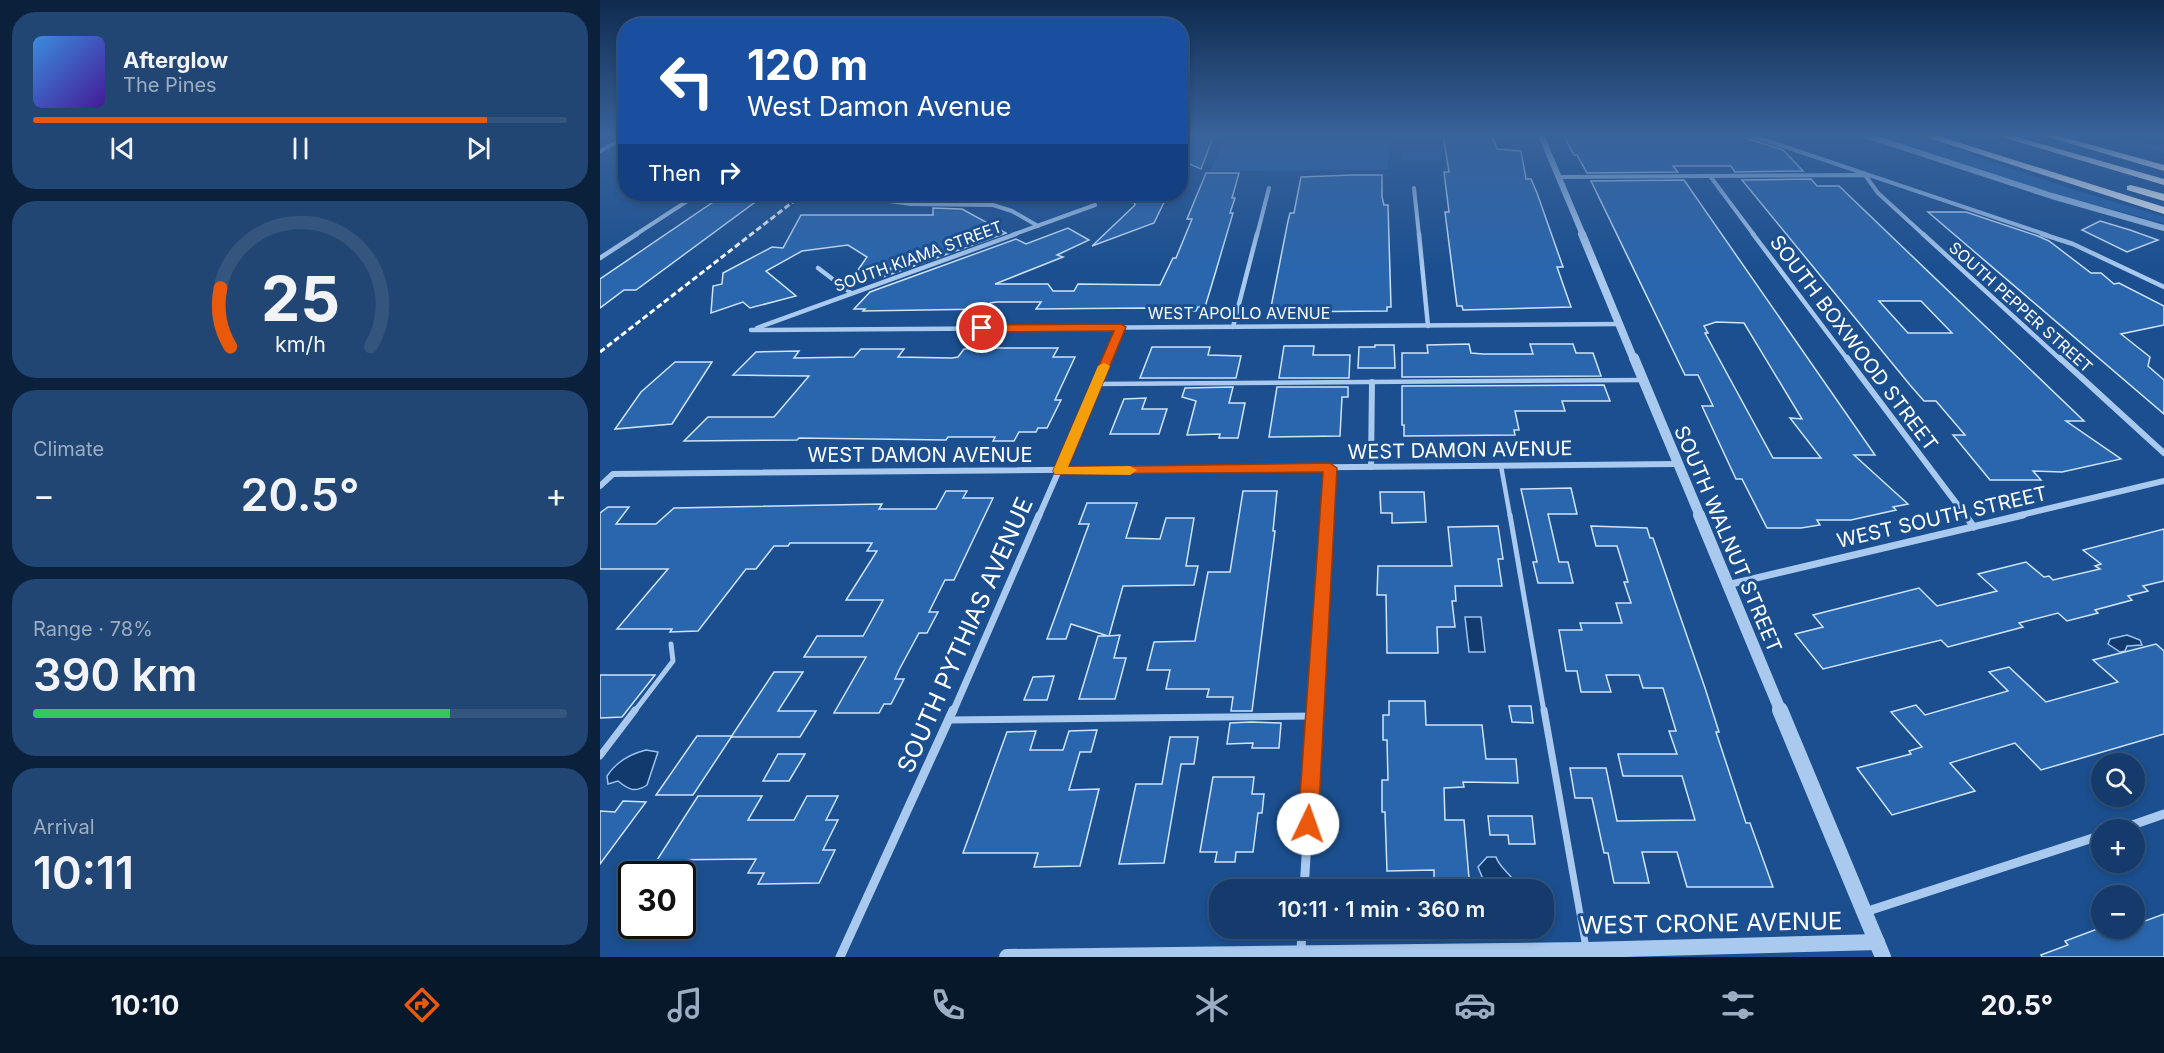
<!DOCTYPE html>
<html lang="en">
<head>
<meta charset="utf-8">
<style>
	:root { --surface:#143b6b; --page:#214673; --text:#f1f3f6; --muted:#9dadc1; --line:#33557e; --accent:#ea580c }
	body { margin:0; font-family:Inter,sans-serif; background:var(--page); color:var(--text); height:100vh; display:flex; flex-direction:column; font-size:22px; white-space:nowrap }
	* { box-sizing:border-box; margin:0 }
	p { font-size:20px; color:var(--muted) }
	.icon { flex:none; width:33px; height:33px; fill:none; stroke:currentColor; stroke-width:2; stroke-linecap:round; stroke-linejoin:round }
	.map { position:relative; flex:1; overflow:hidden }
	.details { display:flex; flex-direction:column; gap:12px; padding:12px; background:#0b203b; width:600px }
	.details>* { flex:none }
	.top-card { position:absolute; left:18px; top:18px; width:570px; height:183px; border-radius:24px; box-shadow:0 3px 9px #0003,0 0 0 2px var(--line); background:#1a4fa0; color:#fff; overflow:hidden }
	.fabs { position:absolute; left:1491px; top:753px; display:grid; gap:12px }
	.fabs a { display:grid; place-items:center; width:54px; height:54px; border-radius:50%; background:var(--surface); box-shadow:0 3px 9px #0003,0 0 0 2px var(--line); font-size:30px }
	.speed { position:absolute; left:18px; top:861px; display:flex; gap:12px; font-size:30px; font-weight:700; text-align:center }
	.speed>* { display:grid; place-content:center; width:78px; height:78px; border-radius:50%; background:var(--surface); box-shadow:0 3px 9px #0003,0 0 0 2px var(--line); line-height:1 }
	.speed .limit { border:3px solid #111; border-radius:9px; background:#fff; color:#111 }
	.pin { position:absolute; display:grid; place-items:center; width:51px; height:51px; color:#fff; margin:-26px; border:3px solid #fff; border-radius:50%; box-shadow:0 2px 6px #0007 }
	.me { position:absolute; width:66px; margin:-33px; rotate:3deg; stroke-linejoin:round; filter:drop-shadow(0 0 4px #0008) }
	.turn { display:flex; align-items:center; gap:21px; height:126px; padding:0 30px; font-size:27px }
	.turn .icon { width:78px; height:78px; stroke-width:2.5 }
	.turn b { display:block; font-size:42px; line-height:51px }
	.then { display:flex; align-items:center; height:57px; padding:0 30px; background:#0003; gap:12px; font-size:22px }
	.big { font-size:45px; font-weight:600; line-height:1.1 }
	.details .card { flex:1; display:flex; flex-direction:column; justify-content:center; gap:9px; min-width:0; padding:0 21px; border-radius:24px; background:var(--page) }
	.details .dial { align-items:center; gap:0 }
	.dial svg { height:156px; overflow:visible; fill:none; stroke:var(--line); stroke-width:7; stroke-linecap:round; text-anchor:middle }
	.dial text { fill:var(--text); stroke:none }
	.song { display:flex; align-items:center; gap:18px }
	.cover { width:72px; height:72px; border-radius:9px; background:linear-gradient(135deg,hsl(210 70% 55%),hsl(260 70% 35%)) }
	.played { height:6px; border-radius:3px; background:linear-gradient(90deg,var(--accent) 85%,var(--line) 85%) }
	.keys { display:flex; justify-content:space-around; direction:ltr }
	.heat { display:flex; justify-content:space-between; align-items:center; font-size:33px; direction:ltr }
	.charge { height:9px; border-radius:4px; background:linear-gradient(90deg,#34c759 78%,var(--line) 0) }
	.trip { position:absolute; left:609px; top:879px; width:345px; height:60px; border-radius:24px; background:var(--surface); box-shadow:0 3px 9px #0003,0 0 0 2px var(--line); font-weight:600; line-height:60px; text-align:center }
	.dock { display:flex; height:96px; justify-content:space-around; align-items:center; background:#08182b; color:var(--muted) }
	.dock .icon { width:42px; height:42px }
	.dock .on { color:var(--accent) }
	.dock b { font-size:27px; color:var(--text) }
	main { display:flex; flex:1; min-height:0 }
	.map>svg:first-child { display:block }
	.green { fill:#2461a8 }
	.water { fill:#123a6d; stroke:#9cc4f0; stroke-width:1.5 }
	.building { fill:#2a66ad; stroke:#cfe3fa; stroke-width:1.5; fill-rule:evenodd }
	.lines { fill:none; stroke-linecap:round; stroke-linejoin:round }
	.service-far2 { stroke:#a9c9ee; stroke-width:4.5 }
	.service-far1 { stroke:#a9c9ee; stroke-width:5 }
	.service { stroke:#a9c9ee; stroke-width:7 }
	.minor-far4 { stroke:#a9c9ee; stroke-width:4 }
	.minor-far3 { stroke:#a9c9ee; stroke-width:4.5 }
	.minor-far2 { stroke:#a9c9ee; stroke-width:6 }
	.minor-far1 { stroke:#a9c9ee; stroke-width:7 }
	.minor { stroke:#a9c9ee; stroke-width:9 }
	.tertiary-far4 { stroke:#a9c9ee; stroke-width:6 }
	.tertiary-far3 { stroke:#a9c9ee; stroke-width:8 }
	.tertiary-far2 { stroke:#a9c9ee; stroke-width:10 }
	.tertiary-far1 { stroke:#a9c9ee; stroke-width:12 }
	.tertiary { stroke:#a9c9ee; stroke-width:16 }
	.motorway { fill:#fff; fill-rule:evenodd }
	.rail { stroke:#fff; stroke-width:3; stroke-dasharray:6 3; stroke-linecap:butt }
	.route { fill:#ea580c; stroke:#983908; stroke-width:1.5 }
	.slow { fill:#f59e0b }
	.labels { text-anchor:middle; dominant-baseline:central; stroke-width:6; stroke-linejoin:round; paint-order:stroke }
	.far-street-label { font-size:16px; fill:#fff; stroke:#1b4f8f }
	.street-label { font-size:20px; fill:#fff; stroke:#1b4f8f }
	.near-street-label { font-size:24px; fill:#fff; stroke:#1b4f8f }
</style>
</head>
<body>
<main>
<section class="details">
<div class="card">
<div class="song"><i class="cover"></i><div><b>Afterglow</b><p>The Pines</p></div></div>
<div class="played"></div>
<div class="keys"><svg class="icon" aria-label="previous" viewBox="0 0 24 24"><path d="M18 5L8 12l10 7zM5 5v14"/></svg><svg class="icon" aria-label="pause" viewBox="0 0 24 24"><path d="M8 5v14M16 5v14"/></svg><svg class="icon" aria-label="next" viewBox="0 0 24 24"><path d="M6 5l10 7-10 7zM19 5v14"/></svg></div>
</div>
<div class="card dial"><svg viewBox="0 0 100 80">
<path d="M14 69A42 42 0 1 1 86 69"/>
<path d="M14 69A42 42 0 0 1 9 39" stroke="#ea580c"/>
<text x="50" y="56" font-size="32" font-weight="700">25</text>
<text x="50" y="72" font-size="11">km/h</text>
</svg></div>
<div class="card"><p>Climate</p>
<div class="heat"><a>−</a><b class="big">20.5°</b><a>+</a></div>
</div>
<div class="card"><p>Range · 78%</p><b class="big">390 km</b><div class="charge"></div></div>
<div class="card"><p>Arrival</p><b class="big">10:11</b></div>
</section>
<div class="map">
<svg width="1564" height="957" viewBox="0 0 1564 957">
	<rect width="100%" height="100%" fill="#1b4f8f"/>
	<g class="green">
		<polygon points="1279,135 1315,135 1465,187 1564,217 1564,223 1456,194"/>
		<polygon points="1488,135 1509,135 1564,148 1564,153"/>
		<polygon points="623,142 788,142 789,170 610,171"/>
		<polygon points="803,152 841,152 842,160 803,160"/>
	</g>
	<g class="water">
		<polygon points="865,617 881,617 885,652 869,652"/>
		<polygon points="1527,635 1540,640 1542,645 1527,646 1525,651 1520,652 1508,644 1510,639"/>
		<path d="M46 750 58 752 47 785C35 793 29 790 18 781L8 784 7 776C16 762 30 754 46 750Z"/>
		<path d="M887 857H896C900 869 912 874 917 886L915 889H905L883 879 878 867Z"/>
	</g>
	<g class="building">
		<polygon points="580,135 614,135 601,169 580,160"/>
		<polygon points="843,135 892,135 897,149 921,151 926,179 931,179 937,193 963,267 957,267 971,307 863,310 862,306 857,306 845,212 849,212 844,172 849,172"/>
		<polygon points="1118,135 1146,135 1149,139 1183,150 1203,171 1135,172 1131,166 1073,166 1078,172 987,173 977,155 974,155 964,136"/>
		<polygon points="606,173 639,173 632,198 635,198 630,213 633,213 612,284 605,307 598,307 596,311 545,308 436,309 441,302 397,302 390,303 386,309 263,311 265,309 254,309 270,292 416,239 426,244 468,228 489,240 457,255 463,257 395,284 448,284 453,291 474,291 478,284 560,285 573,258 576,258 592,219 587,219"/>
		<polygon points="753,175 782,175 782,197 784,205 788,205 791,307 787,307 787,311 674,312 675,307 671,307 688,221 690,213 694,213 701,177"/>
		<path d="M1211 179 1217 186H1239L1484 421H1466L1521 459 1462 472 1433 471 1441 480H1390L1353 435H1365L1336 401H1324L1310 385 1142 180ZM1279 301H1321L1352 333H1308Z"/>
		<path d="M1084 180 1275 455H1254L1308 504 1293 507 1296 510 1251 520H1217L1220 525 1201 528H1167L1142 479H1136L1102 406H1113L1098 375H1085L991 181ZM1116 322 1144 323 1202 419 1190 418 1221 458H1173L1105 333H1108L1104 326Z"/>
		<polygon points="544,194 568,194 554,223 492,246 535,205 533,197 545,195"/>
		<polygon points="122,196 162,197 36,290 24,290 0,308 0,279"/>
		<polygon points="333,208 362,209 406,233 283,277 292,268 258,270 267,257 248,245 202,251 166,271 196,296 150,308 143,302 111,313 113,286 122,284 123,273 172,247 183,248 201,215 333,215"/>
		<polygon points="1328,212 1366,212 1438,236 1449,241 1491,273 1501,273 1514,284 1519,283 1564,306 1564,325 1521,334 1550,357 1548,366 1564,380 1564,414"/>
		<polygon points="1500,221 1530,230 1558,240 1527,252 1482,230"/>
		<polygon points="869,344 871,353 883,354 933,354 930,344 973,344 976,353 993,353 1001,376 802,377 802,353 828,353 827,345"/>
		<polygon points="775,345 794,345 795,368 758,368 759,347 775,347"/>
		<polygon points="684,346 714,346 713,355 750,355 749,378 679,378"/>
		<polygon points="552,347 610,347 608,355 641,356 636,378 540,378"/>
		<polygon points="388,348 458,348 453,357 475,357 455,400 461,400 447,428 438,428 436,432 419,432 414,441 393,441 395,437 348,437 346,440 199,438 197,440 84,441 108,417 174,417 209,376 133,375 156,352 199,351 194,358 254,357 261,349 304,349 298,357 352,358 358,357 364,349"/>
		<polygon points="75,362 112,362 72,424 15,429 41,392"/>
		<polygon points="1004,385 1010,401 962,401 965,411 915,411 919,430 914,430 915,435 804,436 804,425 802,425 802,386"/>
		<polygon points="633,387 629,403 645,403 638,438 619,438 620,434 587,435 596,401 582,397 585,388"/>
		<polygon points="677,387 748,387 748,397 742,397 740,436 669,437"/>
		<polygon points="546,398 542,409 567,409 559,434 510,434 524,399"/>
		<polygon points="971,488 977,514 948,514 959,562 968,562 973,583 938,583 933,562 937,562 921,489"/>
		<polygon points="346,491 367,491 363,498 393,498 354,580 345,580 329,612 338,612 327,633 319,633 299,670 295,679 304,679 291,704 284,704 279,713 234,713 266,657 204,657 217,636 263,636 283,600 246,600 277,551 267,551 272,543 190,543 188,546 174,546 156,569 146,569 98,631 70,632 72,629 17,629 68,569 0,569 0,513 8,507 29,507 16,524 56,524 74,508 282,504 279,509 336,509"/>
		<polygon points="643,491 677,491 673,531 675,531 652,711 631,711 633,697 607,697 609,689 566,689 570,670 547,670 554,642 595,641 608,572 630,572"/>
		<polygon points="780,492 824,492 826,522 792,523 792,513 781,513"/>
		<polygon points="487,503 537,503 526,538 560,539 566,518 594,518 586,566 598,566 594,585 523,586 509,636 520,635 514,658 526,658 515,699 479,699 498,636 508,636 471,624 466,639 447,639 489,524 479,524"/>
		<polygon points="898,526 903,559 898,559 902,586 855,586 856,601 852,601 855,627 837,627 838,653 787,653 786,595 777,595 778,566 852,566 848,527"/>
		<polygon points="991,526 1047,528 1050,538 1053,538 1105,688 1119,732 1116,732 1146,823 1150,823 1173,887 1087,887 1077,852 1042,852 1049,883 1014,883 1008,853 1004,853 992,798 975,798 970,768 1006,768 1017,821 1095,820 1082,776 1023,776 1018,754 1077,754 1069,731 1076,731 1063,688 1043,688 1039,675 1006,675 1011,692 981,692 977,671 966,671 959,630 982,630 980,623 1022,623 1016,603 1031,603 1024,582 1028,582 1017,546 996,546"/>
		<polygon points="1564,529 1564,581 1543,586 1548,591 1528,596 1532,600 1495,610 1498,613 1467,621 1458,613 1419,623 1423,627 1348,647 1341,640 1223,669 1195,634 1223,627 1213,615 1319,588 1337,606 1397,591 1378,574 1426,562 1444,577 1449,576 1453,580 1500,569 1495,566 1501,564 1483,550"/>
		<polygon points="1556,644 1564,651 1564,734 1441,770 1415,743 1350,763 1375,791 1292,815 1257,768 1311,754 1309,751 1322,747 1291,712 1316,705 1325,715 1408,691 1389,672 1409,667 1446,702 1518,682 1493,660"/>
		<polygon points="174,672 203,672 178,711 216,711 200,737 131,737"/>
		<polygon points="0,675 55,675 22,717 0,718"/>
		<polygon points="454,676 447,700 424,700 433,677"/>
		<polygon points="789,701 825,701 826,725 882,725 886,759 916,759 918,783 863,782 864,787 844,788 845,820 864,820 869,878 834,878 834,870 787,871 785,812 782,812 782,780 788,780 787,740 783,740 783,715 789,715"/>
		<polygon points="909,706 931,706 933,723 912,722"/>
		<polygon points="651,722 681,723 679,748 652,748 653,743 627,744 630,723"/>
		<polygon points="497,730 491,752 480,752 469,790 499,789 480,866 434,867 438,853 363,853 407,732 436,731 430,750 463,750 469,731"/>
		<polygon points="97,736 132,736 93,795 56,795"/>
		<polygon points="570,737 598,737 594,764 581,764 564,863 519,864 536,784 562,784"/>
		<polygon points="178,754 205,754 189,781 163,781"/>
		<polygon points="613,777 654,777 652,794 664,794 662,813 658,813 653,852 636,852 635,862 615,862 617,852 600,852"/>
		<polygon points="98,796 162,796 148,820 194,820 207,796 238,796 226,820 238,820 223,850 235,850 219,883 158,884 164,873 148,873 156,859 57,860"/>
		<polygon points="23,801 46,802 0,864 0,811 15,812"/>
		<polygon points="888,816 932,816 935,844 909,844 908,835 890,835"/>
		<polygon points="1564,914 1564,957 1442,957 1441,955 1468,945 1465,941 1500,928 1534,928 1534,925"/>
	</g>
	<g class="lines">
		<g class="service-far2">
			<polyline points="496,384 1042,380"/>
			<polyline points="901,466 910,516"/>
		</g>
		<g class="service-far1">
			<polyline points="910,515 944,712"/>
			<polyline points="34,712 73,661 71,644"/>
		</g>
		<g class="service">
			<polyline points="944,710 986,948"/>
			<polyline points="349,720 714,716"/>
			<polyline points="0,756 35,710"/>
		</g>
		<g class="minor-far4">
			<polyline points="1150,135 1447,235"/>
			<polyline points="0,151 26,137"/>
			<polyline points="1110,176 1154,235"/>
			<polyline points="958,177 1265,175 1278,193 1324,235"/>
			<polyline points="814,188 819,235"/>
			<polyline points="282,200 311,204 393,205 412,211 438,226"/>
			<polyline points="35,235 98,194"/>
			<polyline points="412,235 495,205"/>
			<polyline points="657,235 669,188"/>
		</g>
		<g class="minor-far3">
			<polyline points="819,234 828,326"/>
			<polyline points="1153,234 1248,360"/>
			<polyline points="1323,234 1461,360"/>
			<polyline points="1442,234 1473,244 1564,287"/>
			<polyline points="0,258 37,234"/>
			<polyline points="218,268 251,293"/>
			<polyline points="633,327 657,234"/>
			<polyline points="157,328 416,234"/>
			<polyline points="151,330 1020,324"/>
			<polyline points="507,360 521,328"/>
		</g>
		<g class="minor-far2">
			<polyline points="1247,358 1366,516"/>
			<polyline points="1460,358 1564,453"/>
			<polyline points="771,467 772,382"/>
			<polyline points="0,486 13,474 1077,464"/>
			<polyline points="439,516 508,358"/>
			<polyline points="727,516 730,468"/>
			<polyline points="1417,516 1564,481"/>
		</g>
		<g class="minor-far1">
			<polyline points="1365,515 1374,527"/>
			<polyline points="1127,585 1423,515"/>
			<polyline points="353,712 439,515"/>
			<polyline points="715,712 727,515"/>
		</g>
		<g class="minor">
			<polyline points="1518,830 1564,814"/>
			<polyline points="704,890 715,710"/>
			<polyline points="1265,912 1502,835"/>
			<polyline points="701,952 702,928"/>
			<polyline points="240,957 353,710"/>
		</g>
		<g class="tertiary-far4">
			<polyline points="941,135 983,235"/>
			<polyline points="1265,135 1452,196 1564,228"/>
		</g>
		<polyline class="tertiary-far3" points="982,234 1034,360"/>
		<polyline class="tertiary-far2" points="1034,358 1100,516"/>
		<polyline class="tertiary-far1" points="1099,515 1181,712"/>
		<g class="tertiary">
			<polyline points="1180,710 1283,957"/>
			<polyline points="407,957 987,950 1277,942"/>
		</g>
		<g class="motorway">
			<polygon points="1320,135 1335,135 1564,207 1564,214"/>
			<polygon points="1395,135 1410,135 1564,179 1564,185"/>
			<polygon points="1441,135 1456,135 1564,165 1564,171"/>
			<polygon points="1531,185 1564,194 1564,201 1527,190 1527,186"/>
		</g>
		<polyline class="rail" points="0,352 203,194"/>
	</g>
	<linearGradient id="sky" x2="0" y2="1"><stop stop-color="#0f2b4f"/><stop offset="0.5" stop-color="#39639b"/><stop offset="1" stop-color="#39639b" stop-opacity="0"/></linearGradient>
	<rect width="1564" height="269" fill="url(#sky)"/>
	<polygon class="route" points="521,324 526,327 468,467 730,463 737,468 718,824 715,831 708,834 701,831 698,824 723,472 455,474 453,471 514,331 382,332 377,328 382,325"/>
	<polygon class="slow" points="504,363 510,366 468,467 530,466 537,470 530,475 455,474 453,471 498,366"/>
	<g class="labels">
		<g class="far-street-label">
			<text transform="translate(318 256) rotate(-20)">SOUTH KIAMA STREET</text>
			<text transform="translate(1421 307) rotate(42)">SOUTH PEPPER STREET</text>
			<text x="639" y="313">WEST APOLLO AVENUE</text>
		</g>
		<g class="street-label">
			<text transform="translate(1254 343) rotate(53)">SOUTH BOXWOOD STREET</text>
			<text transform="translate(860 450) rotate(-1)">WEST DAMON AVENUE</text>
			<text x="320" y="455">WEST DAMON AVENUE</text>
			<text transform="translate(1342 517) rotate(-13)">WEST SOUTH STREET</text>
			<text transform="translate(1128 539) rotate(67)">SOUTH WALNUT STREET</text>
		</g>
		<g class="near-street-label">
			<text transform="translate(365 635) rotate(-66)">SOUTH PYTHIAS AVENUE</text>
			<text transform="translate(1111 923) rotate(-1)">WEST CRONE AVENUE</text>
		</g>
	</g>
</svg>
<div class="fabs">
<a><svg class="icon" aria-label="search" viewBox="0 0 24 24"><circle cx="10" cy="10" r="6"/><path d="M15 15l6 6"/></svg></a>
<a>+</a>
<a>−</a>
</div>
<div class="speed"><div class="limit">30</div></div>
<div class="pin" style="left:382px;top:328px;background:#d93025"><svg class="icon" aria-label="arrive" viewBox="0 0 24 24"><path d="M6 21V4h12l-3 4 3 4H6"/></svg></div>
<svg class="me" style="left:708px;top:824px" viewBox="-20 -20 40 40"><circle r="19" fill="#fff"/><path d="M0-13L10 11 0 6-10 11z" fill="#ea580c"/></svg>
<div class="trip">10:11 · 1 min · 360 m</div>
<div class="top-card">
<div class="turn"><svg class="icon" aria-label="left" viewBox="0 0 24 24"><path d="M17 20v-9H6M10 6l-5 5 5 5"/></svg><div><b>120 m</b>West Damon Avenue</div></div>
<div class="then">Then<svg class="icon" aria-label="right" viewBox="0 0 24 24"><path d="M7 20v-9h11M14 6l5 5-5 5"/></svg></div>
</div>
</div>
</main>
<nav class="dock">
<b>10:10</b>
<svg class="icon on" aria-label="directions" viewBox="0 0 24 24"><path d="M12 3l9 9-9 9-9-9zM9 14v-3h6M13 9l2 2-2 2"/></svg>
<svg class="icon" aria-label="music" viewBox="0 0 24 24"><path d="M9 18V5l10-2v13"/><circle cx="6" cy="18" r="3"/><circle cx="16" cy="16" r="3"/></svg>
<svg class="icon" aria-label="phone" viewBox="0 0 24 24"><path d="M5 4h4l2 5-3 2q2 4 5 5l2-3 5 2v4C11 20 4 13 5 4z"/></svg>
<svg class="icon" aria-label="climate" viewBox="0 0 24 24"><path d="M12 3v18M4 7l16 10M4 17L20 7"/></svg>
<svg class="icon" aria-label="car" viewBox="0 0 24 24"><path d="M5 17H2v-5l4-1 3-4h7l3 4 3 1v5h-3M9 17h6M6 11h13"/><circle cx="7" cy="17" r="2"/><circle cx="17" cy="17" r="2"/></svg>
<svg class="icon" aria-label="filters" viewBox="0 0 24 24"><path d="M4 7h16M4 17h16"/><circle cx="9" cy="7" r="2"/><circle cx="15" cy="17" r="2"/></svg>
<b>20.5°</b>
</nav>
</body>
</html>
